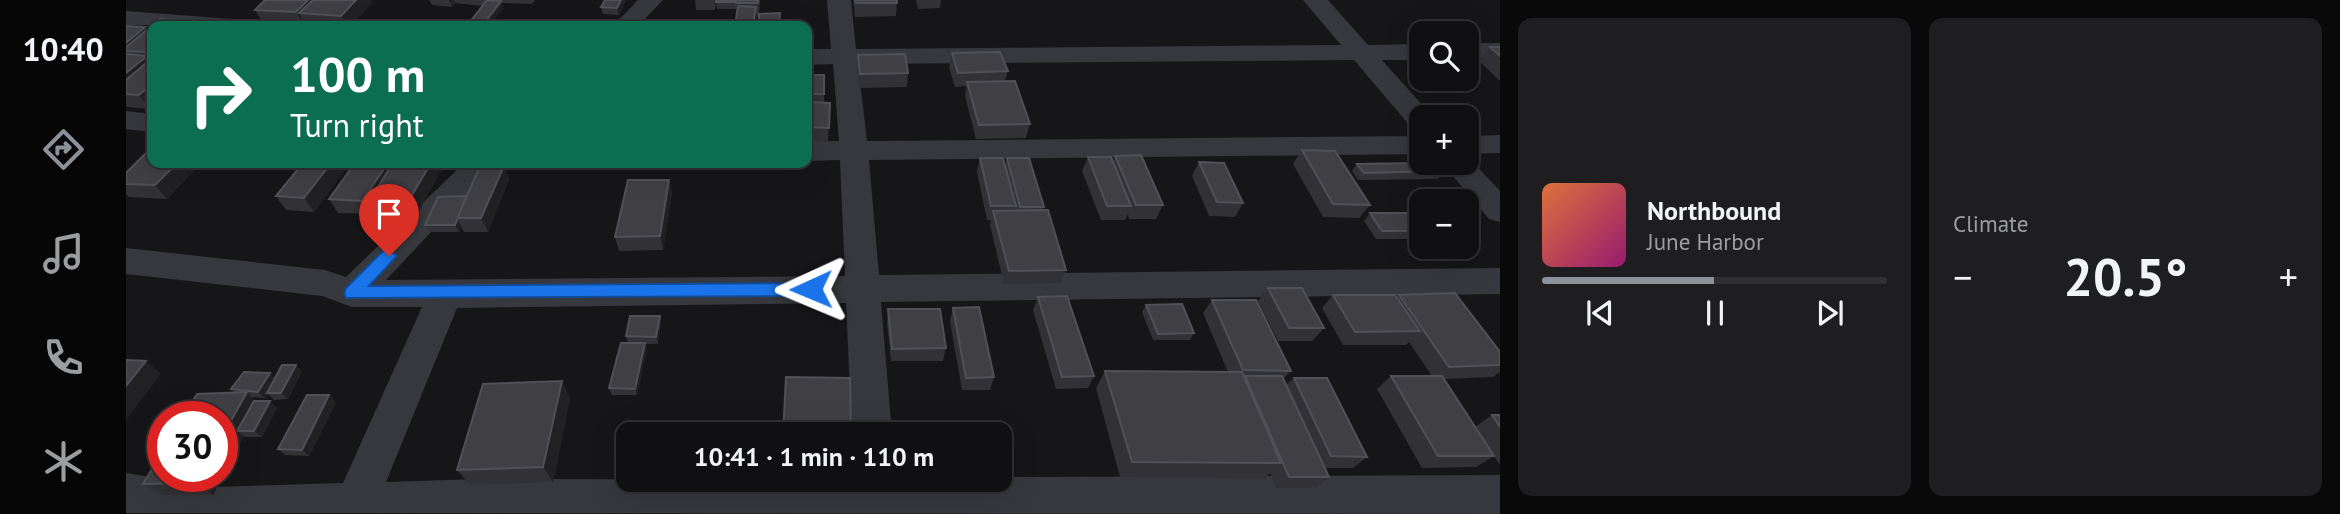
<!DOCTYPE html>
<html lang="en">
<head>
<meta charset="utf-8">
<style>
	:root { --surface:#101012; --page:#1e1e20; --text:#f1f3f6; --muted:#9c9d9f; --line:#303032; --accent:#8c9099 }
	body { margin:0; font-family:"PT Sans",sans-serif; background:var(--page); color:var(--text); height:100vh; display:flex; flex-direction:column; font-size:26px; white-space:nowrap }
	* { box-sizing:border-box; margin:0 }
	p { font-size:23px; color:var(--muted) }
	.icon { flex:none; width:38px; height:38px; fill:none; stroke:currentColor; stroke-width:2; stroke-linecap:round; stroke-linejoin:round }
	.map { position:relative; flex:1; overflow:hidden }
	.sheet { display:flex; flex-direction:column; gap:18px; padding:18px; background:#09090a; width:840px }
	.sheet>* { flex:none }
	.banner { position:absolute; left:21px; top:21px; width:665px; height:147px; border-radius:14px; box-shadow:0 7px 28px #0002,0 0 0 2px var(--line); background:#0b6e4f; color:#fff; overflow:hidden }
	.buttons { position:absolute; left:1283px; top:21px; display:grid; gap:14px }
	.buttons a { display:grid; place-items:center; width:70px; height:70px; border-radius:14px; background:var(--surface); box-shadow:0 7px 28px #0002,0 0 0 2px var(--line); font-size:35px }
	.speed { position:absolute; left:21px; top:401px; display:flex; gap:14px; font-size:35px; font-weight:700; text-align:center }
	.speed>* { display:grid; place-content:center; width:91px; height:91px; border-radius:50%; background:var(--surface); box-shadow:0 7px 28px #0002,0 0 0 2px var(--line); line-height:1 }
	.speed .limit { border:10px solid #d22; background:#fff; color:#111 }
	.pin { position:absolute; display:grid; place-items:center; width:60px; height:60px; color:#fff; margin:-72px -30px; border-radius:50% 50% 50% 0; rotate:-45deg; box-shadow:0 0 7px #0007 }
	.pin .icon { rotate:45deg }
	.me { position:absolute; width:77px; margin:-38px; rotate:269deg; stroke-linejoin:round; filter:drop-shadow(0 0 5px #0008) }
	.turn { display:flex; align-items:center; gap:24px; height:147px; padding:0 28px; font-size:32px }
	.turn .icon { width:91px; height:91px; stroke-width:2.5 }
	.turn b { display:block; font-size:49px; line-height:60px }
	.big { font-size:52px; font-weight:700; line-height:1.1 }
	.sheet .tile { flex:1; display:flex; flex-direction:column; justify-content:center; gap:10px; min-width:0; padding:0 24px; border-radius:14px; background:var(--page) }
	.song { display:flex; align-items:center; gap:21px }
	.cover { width:84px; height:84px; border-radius:10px; background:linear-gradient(135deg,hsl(20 70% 55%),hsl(320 70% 35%)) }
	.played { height:7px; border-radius:4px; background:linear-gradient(90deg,var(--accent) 50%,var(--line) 50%) }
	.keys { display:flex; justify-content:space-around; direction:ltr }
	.heat { display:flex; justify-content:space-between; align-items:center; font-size:38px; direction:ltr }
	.sheet .tiles { flex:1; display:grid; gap:18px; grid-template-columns:repeat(2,1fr) }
	.trip { position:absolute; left:490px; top:422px; width:396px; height:70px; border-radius:14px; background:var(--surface); box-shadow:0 7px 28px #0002,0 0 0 2px var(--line); font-weight:700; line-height:70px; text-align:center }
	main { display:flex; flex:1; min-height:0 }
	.tab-bar { display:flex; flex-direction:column; width:126px; justify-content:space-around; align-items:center; background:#060607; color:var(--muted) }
	.tab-bar .icon { width:49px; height:49px }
	.tab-bar .active { color:var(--accent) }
	.tab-bar b { font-size:32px; color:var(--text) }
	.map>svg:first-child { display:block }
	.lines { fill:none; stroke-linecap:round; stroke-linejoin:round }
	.minor { fill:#37383d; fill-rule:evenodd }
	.wall { fill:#323236 }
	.shaded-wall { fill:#212124 }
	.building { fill:#3f3f44; stroke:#4f5156; stroke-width:2 }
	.route { fill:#1a73e8; stroke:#114b97; stroke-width:2 }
</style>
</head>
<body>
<main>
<nav class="tab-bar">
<b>10:40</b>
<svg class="icon active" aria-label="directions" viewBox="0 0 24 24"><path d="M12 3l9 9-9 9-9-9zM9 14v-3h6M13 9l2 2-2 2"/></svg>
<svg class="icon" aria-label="music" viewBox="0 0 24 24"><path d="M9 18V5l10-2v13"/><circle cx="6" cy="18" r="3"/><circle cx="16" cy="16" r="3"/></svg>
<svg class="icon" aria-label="phone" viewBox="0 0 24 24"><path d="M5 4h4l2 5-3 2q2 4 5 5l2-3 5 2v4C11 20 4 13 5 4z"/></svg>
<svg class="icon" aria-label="climate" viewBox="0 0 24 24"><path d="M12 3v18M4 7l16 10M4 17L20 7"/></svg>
</nav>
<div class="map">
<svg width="1374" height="514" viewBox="0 0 1374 514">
	<rect width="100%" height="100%" fill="#161618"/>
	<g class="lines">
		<g class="minor">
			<polygon points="512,0 537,0 512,26 487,26"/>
			<polygon points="701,0 725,0 730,49 1215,45 1177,0 1202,0 1242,45 1295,44 1295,60 1256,60 1307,117 1295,117 1295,130 1285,127 1228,60 732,64 741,141 1295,136 1295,154 743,160 753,275 1374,268 1374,294 755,302 766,434 726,434 720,303 331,308 260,482 354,479 873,480 873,477 1374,475 1374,514 0,513 0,473 85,487 217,483 296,307 226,307 196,296 0,274 0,248 199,270 220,277 338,163 370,163 260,280 719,276 714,160 681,161 681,141 713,141 707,64 681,65 681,49 705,49"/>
			<polygon points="0,11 106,19 115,21 118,26 0,25"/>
			<rect x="1340" y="43" width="34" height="16"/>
			<polygon points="0,111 26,114 26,132 0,129"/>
			<polygon points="1374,135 1374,153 1340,154 1340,136"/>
			<polygon points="1341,156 1374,191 1374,222 1363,219 1316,163 1340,163"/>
		</g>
	</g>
	<g class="wall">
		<polygon points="303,0 409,0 406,4 375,3 377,8 329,3 326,7 306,5"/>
		<polygon points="500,0 493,15 477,14 475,7"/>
		<polygon points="569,0 590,0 589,10 570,10"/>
		<polygon points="634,0 633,14 654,13 654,26 633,26 633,15 633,17 630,17 630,26 609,26 611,15 610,4 610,9 591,9 590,2"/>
		<polygon points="727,0 771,0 770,16 729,17"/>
		<polygon points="790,0 815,0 814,8 792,9"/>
		<polygon points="247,2 225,26 181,26 179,24 178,25 137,23 129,10"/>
		<polygon points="34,19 59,21 63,26 26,26 26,108 25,109 0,107 0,26 19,27 21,30"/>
		<polygon points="1364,47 1374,47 1374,81 1353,61"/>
		<polygon points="826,53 882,71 879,81 904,124 900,138 850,139 839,96 840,86 829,87 823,67"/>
		<polygon points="732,55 782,73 781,87 733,88 731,68"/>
		<polygon points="681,75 698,75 698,103 704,103 702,142 681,141"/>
		<polygon points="1176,150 1244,205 1233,218 1197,217 1167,164"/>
		<polygon points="989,156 1037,205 1030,219 1003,219 1002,214 999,220 975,220 956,171 962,157 987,162"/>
		<polygon points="854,158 879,165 881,158 918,207 916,210 940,270 935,283 878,284 864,225 865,220 861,220 851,172"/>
		<polygon points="1073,162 1117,203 1109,217 1083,216 1066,176"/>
		<polygon points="26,163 75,163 41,199 3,197 0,194 0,173"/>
		<polygon points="177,163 224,163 188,212 160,210 150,196"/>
		<polygon points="1231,164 1318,171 1312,179 1232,180 1226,171"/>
		<polygon points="378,166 383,179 362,232 338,232 335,226 333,232 304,232 299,225 341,196"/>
		<polygon points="316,169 287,221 249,219 246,214 212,213 203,199"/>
		<polygon points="543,180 546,193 537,250 493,251 489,237"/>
		<polygon points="1244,213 1295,219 1295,239 1250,239 1238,221"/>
		<polygon points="1142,288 1198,328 1186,341 1152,341 1132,301"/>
		<polygon points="1207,295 1271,297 1273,295 1374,352 1374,372 1367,377 1318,379 1349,427 1366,415 1374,415 1374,465 1368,456 1350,467 1296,468 1251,389 1265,376 1306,376 1283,342 1280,345 1217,345 1196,308"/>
		<polygon points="912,297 968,376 962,388 930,389 907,310"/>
		<polygon points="1086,300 1165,371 1157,379 1160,385 1168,378 1241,457 1227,468 1199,468 1203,477 1190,488 1151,488 1144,473 1139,479 994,477 970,388 979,371 1102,372 1077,313"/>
		<polygon points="1020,305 1068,333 1064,340 1027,340 1016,312"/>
		<polygon points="827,308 868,377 864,390 836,390 824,321"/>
		<polygon points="762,309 820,348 817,361 765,361 761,323"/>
		<polygon points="534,316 535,323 532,344 519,344 521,350 511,395 486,395 483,388 502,343 500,336"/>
		<polygon points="176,371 162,399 148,400 142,394 139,398 126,397 130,401 144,401 151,408 136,437 119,437 118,436 87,495 35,495 17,484 109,393 105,389"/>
		<polygon points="436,381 444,398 427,482 344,485 331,470"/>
		<polygon points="210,402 183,456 159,455 152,449"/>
		<polygon points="657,480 725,480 724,483 657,482"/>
	</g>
	<g class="shaded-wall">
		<polygon points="182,0 202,0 173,13 179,24 178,25 170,12"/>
		<polygon points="230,0 246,0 247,2 225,26 220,26 215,16"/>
		<polygon points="323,0 328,0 329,3 326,7"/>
		<polygon points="495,0 500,0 493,15 491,8"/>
		<polygon points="375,1 377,8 364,26 356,26"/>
		<polygon points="630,7 631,20 630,26 627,26"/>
		<polygon points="59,21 63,26 53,26"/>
		<polygon points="19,27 26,36 0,51 0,43"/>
		<polygon points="21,56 26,63 0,94 0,73"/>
		<polygon points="26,84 26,108 25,109 13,95"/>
		<polygon points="51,163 75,163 41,199 29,185"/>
		<polygon points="205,163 224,163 188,212 178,198"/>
		<polygon points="262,163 277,163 240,206 245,215 236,201"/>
		<polygon points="305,163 313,163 316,169 287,221 279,207"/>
		<polygon points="378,166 383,179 362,232 355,218"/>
		<polygon points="543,180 546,193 537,250 534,236"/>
		<polygon points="331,219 335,226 333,232 329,225"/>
		<polygon points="534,316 535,323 532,344 530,337"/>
		<polygon points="519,343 521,350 511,395 509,389"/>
		<polygon points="20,361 35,374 0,420 0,386"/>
		<polygon points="170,365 176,371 162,399 155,393"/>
		<polygon points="144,373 151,380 139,398 132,392"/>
		<polygon points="436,381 444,398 427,482 417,467"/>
		<polygon points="121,392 134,405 111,431 118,436 87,495 70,483 75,476 96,476 96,437"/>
		<polygon points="203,395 210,402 183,456 176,450"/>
		<polygon points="144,401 151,408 136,437 128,431"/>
	</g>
	<g class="building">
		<polygon points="139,0 182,0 170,12 129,10"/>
		<polygon points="187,0 230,0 215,16 173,13"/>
		<polygon points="361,0 375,1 356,26 341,26"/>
		<polygon points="479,0 495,0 491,8 475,7"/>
		<rect x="590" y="0" width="19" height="2"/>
		<rect x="610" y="0" width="22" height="3"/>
		<polygon points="729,0 771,0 771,3 730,3"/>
		<polygon points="612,6 630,7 627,26 609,26"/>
		<polygon points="654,13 653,25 633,25 633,14"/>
		<polygon points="34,19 59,21 53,26 26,26 26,48 22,52 0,51 0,47"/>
		<polygon points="544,22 564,24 563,26 542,26"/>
		<polygon points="0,26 19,27 0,43"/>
		<polygon points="1364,47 1374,47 1374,56"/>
		<polygon points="874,52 882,71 832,73 826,53"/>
		<polygon points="0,54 21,56 0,73"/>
		<polygon points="779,54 782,73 734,74 732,55"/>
		<polygon points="26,58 26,84 13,95 0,94 0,80"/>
		<rect x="681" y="75" width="17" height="19"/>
		<polygon points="889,81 904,124 853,125 841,82"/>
		<polygon points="681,102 704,103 703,128 681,127"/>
		<polygon points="26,147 26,163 51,163 29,185 0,184 0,173"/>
		<polygon points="1176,150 1209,151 1244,205 1207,204"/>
		<polygon points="1015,155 1037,205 1010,205 989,156"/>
		<polygon points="962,157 985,157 1005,206 981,206"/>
		<polygon points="854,158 877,158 890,206 865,206"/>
		<polygon points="881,158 903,158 918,207 894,207"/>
		<polygon points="1073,162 1098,163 1117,203 1091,202"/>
		<polygon points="177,163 205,163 178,198 150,196"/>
		<polygon points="229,163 262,163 236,201 203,199"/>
		<polygon points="267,163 305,163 279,207 240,206"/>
		<polygon points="1295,163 1311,163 1318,171 1238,173 1231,164"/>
		<polygon points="354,166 378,166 355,218 331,218"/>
		<polygon points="502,180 543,180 534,236 489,237"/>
		<polygon points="340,196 329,225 299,225 312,197"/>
		<polygon points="922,210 940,270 883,271 867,211"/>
		<polygon points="1244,213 1291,213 1295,219 1295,231 1256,231"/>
		<polygon points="1142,288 1176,288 1198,328 1163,328"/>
		<polygon points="1329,293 1374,352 1374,365 1323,367 1273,295"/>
		<polygon points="1207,295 1269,295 1294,331 1229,332"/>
		<polygon points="941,296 968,376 936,377 912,297"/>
		<polygon points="1086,300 1130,300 1165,371 1117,370"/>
		<polygon points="1056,304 1068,333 1032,334 1020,305"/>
		<polygon points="853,307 868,377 840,378 827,308"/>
		<polygon points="762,309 814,309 820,348 766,349"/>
		<polygon points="504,316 534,316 530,337 500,336"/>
		<polygon points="495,343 519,343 509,389 483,388"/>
		<polygon points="0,360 20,361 0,386"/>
		<polygon points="156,365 170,365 155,393 141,393"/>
		<polygon points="979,371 1116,372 1155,463 1006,462"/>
		<polygon points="118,372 144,373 132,392 105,389"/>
		<polygon points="1119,376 1156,376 1203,477 1163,477"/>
		<polygon points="1265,376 1316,376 1368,456 1312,456"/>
		<polygon points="660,377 724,378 725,434 657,434"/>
		<polygon points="1168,378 1201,378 1241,457 1205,456"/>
		<polygon points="436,381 417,467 331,470 357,384"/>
		<polygon points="121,392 96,437 96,416 58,416 71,394"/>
		<polygon points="181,395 203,395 176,450 152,449"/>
		<polygon points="128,401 144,401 128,431 111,431"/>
		<polygon points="1366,415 1374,415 1374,427"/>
		<polygon points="37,451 37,476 75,476 70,483 17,484"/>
	</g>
	<polygon class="route" points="263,250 271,256 243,286 685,283 690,285 693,289 690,294 685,296 220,298 218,293 220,288 257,251"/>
</svg>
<div class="buttons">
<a><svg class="icon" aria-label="search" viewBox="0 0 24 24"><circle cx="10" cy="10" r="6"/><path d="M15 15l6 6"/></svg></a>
<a>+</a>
<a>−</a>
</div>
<div class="speed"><div class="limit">30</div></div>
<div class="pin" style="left:263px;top:256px;background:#d93025"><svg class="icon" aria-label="arrive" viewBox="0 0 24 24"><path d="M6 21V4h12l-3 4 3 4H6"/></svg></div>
<svg class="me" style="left:685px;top:289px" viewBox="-20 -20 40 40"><path d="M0-17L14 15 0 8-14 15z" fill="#1a73e8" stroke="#fff" stroke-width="4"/></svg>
<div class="trip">10:41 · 1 min · 110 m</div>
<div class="banner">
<div class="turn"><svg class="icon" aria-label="right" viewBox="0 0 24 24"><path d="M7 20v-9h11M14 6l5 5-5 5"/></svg><div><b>100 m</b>Turn right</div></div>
</div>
</div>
<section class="sheet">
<div class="tiles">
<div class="tile">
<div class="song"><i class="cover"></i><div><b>Northbound</b><p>June Harbor</p></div></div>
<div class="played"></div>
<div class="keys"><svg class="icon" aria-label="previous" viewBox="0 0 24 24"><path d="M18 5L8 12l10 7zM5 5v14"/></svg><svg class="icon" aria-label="pause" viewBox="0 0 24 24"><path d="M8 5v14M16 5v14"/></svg><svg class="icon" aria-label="next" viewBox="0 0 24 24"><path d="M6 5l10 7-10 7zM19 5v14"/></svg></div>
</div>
<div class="tile"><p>Climate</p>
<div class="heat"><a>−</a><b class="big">20.5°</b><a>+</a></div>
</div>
</div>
</section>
</main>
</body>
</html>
